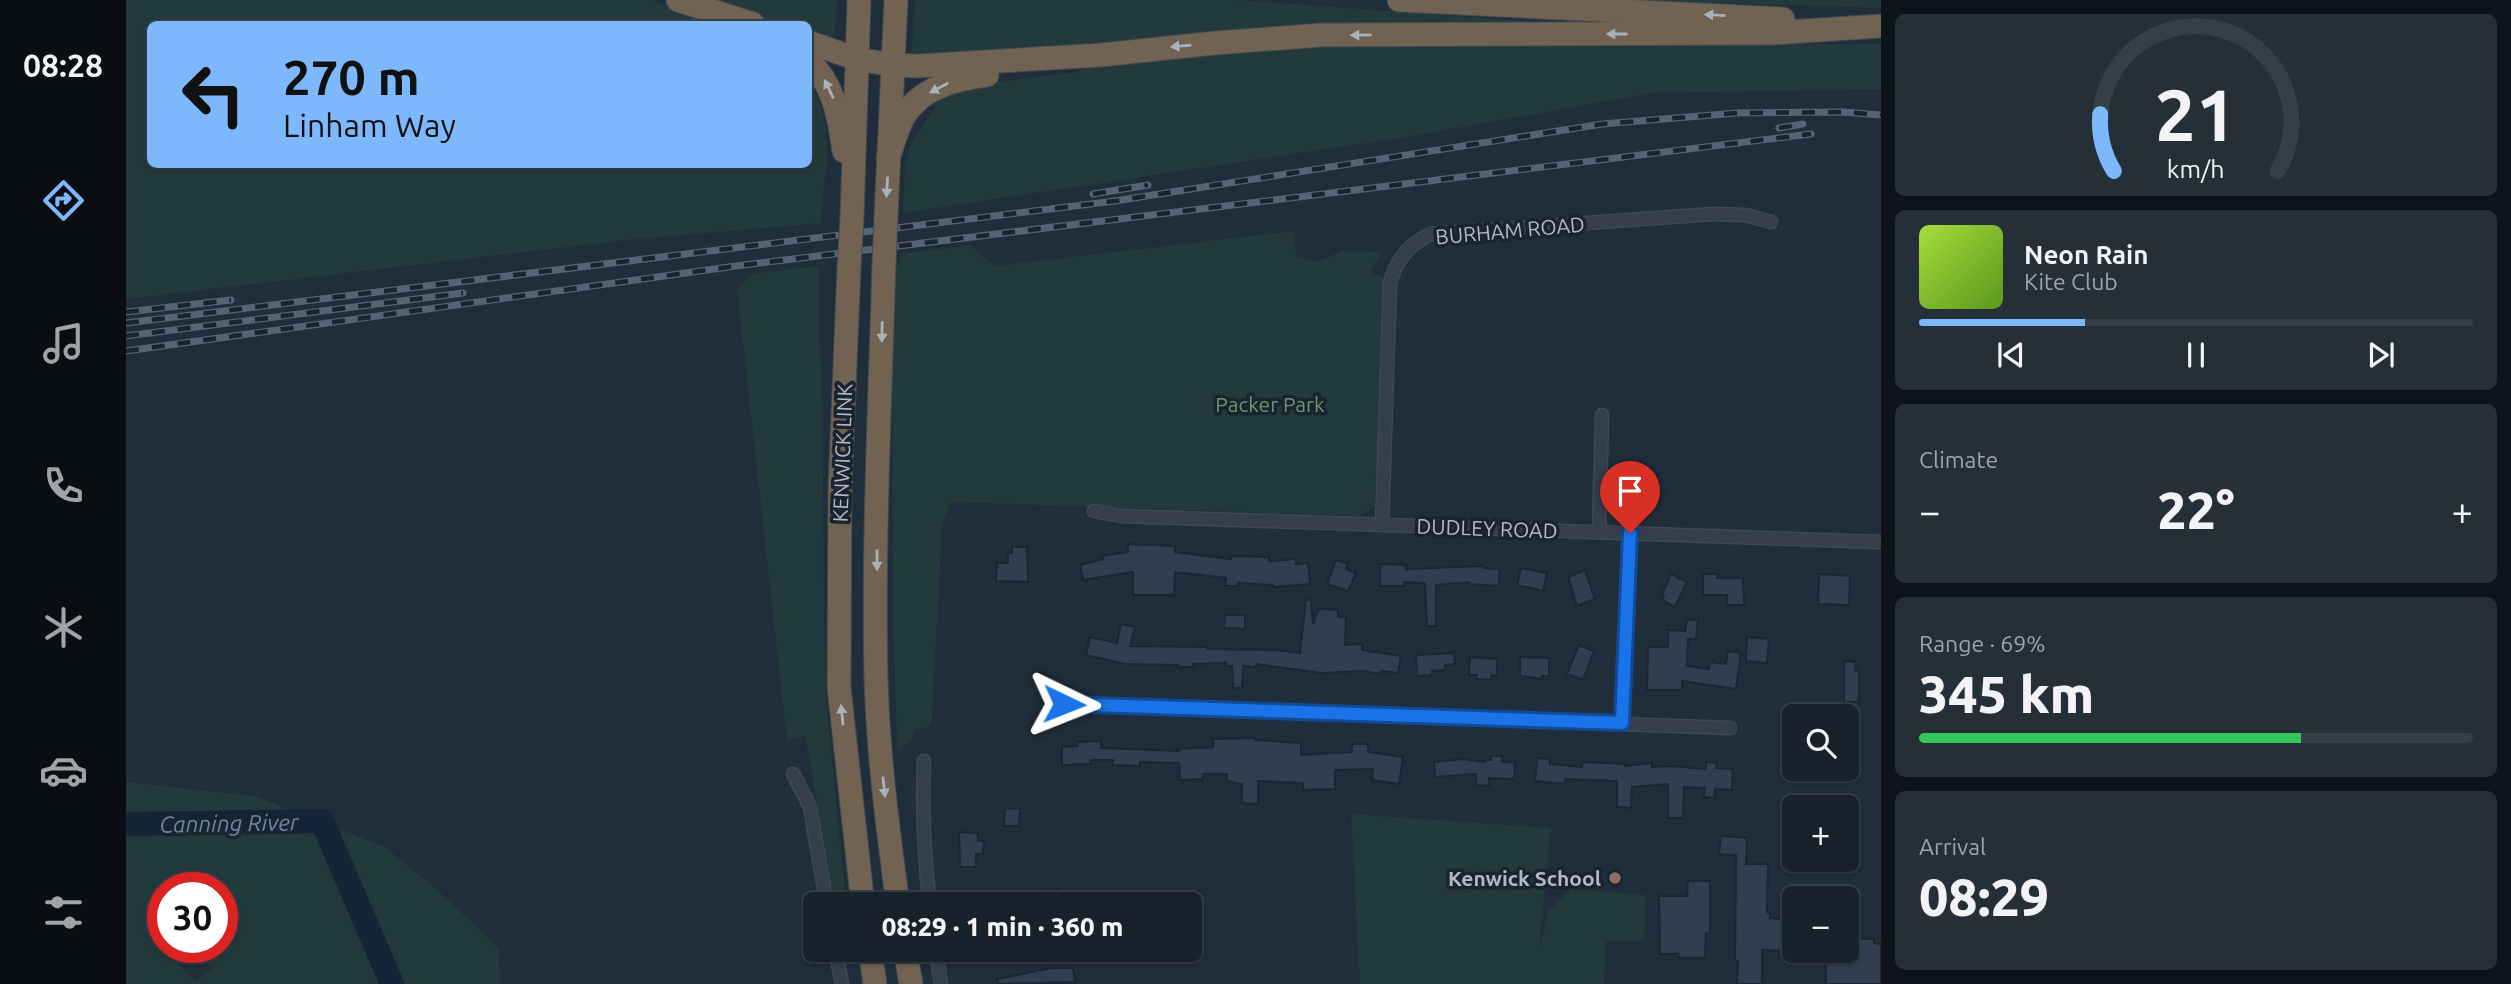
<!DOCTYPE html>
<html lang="en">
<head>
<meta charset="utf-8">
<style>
	:root { --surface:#18222c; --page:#252f38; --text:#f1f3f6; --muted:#9fa4a9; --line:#363f48; --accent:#7eb8fc }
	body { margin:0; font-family:Ubuntu,sans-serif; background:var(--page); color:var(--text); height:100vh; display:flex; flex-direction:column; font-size:26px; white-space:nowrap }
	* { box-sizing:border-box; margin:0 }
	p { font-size:23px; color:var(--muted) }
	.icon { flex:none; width:38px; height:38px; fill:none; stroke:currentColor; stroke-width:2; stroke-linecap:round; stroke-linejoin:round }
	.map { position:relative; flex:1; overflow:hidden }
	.side { display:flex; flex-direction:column; gap:14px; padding:14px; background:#0d1318; width:630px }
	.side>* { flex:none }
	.guide { position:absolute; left:21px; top:21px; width:665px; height:147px; border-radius:10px; box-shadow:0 2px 5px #0004,0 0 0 2px var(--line); background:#7eb8fc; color:#111; overflow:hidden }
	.fabs { position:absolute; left:1656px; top:704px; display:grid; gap:14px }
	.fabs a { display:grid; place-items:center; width:77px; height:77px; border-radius:10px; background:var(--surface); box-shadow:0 2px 5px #0004,0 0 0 2px var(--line); font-size:35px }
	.speed { position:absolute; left:21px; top:872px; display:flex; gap:14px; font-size:35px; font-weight:700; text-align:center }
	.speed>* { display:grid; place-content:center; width:91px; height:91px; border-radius:50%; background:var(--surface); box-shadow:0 2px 5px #0004,0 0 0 2px var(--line); line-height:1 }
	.speed .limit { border:10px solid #d22; background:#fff; color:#111 }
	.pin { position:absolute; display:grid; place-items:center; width:60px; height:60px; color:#fff; margin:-72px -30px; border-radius:50% 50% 50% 0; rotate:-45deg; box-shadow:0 0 7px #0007 }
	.pin .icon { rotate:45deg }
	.me { position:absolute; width:77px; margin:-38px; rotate:92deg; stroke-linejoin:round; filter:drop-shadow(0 0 5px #0008) }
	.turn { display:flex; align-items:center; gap:24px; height:147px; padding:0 21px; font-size:32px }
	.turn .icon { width:91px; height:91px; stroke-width:2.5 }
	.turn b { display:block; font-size:49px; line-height:60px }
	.big { font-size:52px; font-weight:800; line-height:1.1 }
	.side .card { flex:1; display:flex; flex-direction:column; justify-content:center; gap:10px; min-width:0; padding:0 24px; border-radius:10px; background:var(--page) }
	.side .dial { align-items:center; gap:0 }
	.dial svg { height:182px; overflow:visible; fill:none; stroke:var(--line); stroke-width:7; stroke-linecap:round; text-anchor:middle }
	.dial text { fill:var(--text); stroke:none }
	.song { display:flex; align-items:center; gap:21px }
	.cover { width:84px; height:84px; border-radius:10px; background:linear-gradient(135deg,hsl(80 70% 55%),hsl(90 70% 35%)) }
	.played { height:7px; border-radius:4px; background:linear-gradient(90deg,var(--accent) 30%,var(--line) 30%) }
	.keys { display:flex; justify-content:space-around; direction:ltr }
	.heat { display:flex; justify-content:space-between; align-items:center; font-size:38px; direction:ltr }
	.charge { height:10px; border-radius:5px; background:linear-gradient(90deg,#34c759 69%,var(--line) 0) }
	.trip { position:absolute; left:677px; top:892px; width:399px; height:70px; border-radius:10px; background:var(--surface); box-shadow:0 2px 5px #0004,0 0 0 2px var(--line); font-weight:800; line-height:70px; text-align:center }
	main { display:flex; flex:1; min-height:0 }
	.menu { display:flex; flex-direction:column; width:126px; justify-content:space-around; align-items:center; background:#0a0e12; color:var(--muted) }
	.menu .icon { width:49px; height:49px }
	.menu .on { color:var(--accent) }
	.menu b { font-size:32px; color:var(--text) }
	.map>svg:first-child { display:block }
	.green { fill:#223a3b; fill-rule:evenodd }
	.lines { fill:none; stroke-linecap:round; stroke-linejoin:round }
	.river { stroke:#142538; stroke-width:24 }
	.building { fill:#2f3f4f; stroke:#1c2631; stroke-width:2 }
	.street-casing { stroke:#3d4854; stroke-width:15 }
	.highway-casing { stroke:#3f4a55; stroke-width:25 }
	.street { stroke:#343f4b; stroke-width:12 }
	.highway { stroke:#716251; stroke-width:23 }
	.rail-casing { stroke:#566372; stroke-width:7 }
	.rail { stroke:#1a242f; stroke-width:4.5; stroke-dasharray:13; stroke-linecap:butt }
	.highway-bridge-casing { stroke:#3f4a55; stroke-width:25; stroke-linecap:butt }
	.highway-bridge { stroke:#716251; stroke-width:23 }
	.oneway { fill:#a9b1bb }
	.route-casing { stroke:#114b97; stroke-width:18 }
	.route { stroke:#1a73e8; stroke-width:12 }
	.education-dot { fill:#8d6e63; stroke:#1a242f; stroke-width:2.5 }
	.labels { text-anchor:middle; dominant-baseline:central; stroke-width:7; stroke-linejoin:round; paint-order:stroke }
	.street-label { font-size:21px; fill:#afbac7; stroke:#1a242f }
	.park-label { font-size:21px; fill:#65996d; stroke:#1a242f }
	.poi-label { font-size:21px; font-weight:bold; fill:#afbac7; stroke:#1a242f; text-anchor:end }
	.water-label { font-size:23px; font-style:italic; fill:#6687a8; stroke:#1a242f }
</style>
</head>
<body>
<main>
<nav class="menu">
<b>08:28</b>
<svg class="icon on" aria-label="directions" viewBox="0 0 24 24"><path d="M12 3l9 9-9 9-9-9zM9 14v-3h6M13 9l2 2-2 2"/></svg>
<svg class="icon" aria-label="music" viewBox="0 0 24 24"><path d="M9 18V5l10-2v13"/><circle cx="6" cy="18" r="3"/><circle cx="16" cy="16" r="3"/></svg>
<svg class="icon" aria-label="phone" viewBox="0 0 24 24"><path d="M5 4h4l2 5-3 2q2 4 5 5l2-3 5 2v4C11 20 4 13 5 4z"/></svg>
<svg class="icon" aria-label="climate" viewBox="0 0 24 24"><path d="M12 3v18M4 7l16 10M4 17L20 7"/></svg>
<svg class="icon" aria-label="car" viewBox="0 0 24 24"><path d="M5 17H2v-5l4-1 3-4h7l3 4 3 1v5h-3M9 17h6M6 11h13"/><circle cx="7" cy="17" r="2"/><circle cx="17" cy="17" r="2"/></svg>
<svg class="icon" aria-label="filters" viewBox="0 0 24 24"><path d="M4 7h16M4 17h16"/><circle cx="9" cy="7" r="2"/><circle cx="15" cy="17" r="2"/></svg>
</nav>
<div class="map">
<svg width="1755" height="984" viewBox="0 0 1755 984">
	<rect width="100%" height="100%" fill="#202d3a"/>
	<g class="green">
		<path d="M0 0H527L589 24H24V164H682L683 72 688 77 683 81C711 122 698 176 695 223L502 240 0 299Z"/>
		<polygon points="585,0 711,0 709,38 701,42 683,35 682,24 653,24"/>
		<polygon points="789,0 1112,0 1412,22 1412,29 862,57 785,57"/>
		<polygon points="1501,0 1755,0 1755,8"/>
		<polygon points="1346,44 1755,44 1755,89 1527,93 1280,137 777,213 779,167 784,146 809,107 806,104 839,86 950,72 966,65 1164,45"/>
		<polygon points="1168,231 1170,256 1190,262 1216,251 1256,252 1244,274 1257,276 1249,506 1234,516 825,502 816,525 806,719 802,727 789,729 785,742 771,751 767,605 766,263 774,262 774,254 845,245 868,266"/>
		<polygon points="693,266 692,329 696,374 699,684 720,905 709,905 679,736 661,740 611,288 628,273"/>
		<path d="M0 782 129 796 259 847 307 886 373 948 374 984H0ZM96 887V947H37V887ZM53 963 89 965 90 966 69 981Z"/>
		<polygon points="1225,814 1425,828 1413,951 1422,912 1445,889 1520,895 1518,941 1480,941 1478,984 1234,984"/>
	</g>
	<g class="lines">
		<polyline class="river" points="0,824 196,821 266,984"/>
	</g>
	<g class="building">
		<polygon points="1002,544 1049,546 1049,552 1105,559 1105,556 1143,557 1143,561 1170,559 1170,564 1182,563 1184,584 1147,587 1147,585 1112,583 1112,586 1099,586 1100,578 1049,572 1048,595 1007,595 1007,572 957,580 954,565 977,559 976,556 1002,552"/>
		<polygon points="886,547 901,547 902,582 870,581 871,563 882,563 882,553 886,553"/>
		<polygon points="1210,560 1222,564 1220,569 1230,573 1222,591 1201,584"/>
		<polygon points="1254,564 1280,565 1280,569 1358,566 1358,568 1373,569 1373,586 1343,584 1343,582 1310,585 1310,626 1301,626 1299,583 1278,582 1278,586 1254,586"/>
		<polygon points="1395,568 1421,573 1417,591 1391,585"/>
		<polygon points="1459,570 1469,599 1451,606 1442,577"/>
		<polygon points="1545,574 1561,582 1549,607 1536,600 1538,595 1536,594"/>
		<polygon points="1577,574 1592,574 1591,578 1617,578 1618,605 1601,605 1601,595 1577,595"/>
		<polygon points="1693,574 1724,576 1723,605 1692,604"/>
		<polygon points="1180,600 1185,600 1187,624 1193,609 1212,610 1212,617 1220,617 1219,645 1236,644 1236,650 1275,656 1272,673 1255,671 1254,674 1238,671 1195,673 1130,664 1130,667 1117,666 1116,688 1107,688 1106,666 1100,666 1100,663 1067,664 1067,667 1052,667 1052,665 999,664 960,655 964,637 991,643 995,624 1009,627 1004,646 1081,647 1081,649 1148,650 1174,653"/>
		<polygon points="1099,615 1119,615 1119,629 1098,628"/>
		<polygon points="1561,619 1572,620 1570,639 1562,639 1561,666 1583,669 1584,662 1600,664 1602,651 1615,653 1610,689 1556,681 1556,690 1521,690 1522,647 1542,647 1542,630 1559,631"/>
		<polygon points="1621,637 1643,639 1641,663 1620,661"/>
		<polygon points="1453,645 1468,651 1457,680 1441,674"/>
		<polygon points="1328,653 1329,664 1319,665 1319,670 1306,671 1306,675 1291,676 1290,655"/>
		<polygon points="1344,657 1371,659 1371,676 1365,675 1365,680 1351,679 1351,675 1343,675"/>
		<polygon points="1394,657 1423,658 1423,676 1416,676 1416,679 1394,676"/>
		<polygon points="1718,661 1730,662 1729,671 1733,671 1733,702 1718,702"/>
		<polygon points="1129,738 1129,740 1175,743 1175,755 1226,752 1226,744 1242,744 1242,752 1277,757 1273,784 1246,780 1247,769 1209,770 1209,789 1177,790 1177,783 1132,781 1132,804 1116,803 1116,784 1101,781 1101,774 1077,774 1077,779 1054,780 1053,763 1014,762 1014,766 987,765 987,760 965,760 965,764 936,765 936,747 951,746 951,742 975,741 975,748 1053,751 1052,749 1087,747 1087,739"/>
		<polygon points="1365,756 1376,756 1376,762 1389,762 1388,779 1363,778 1363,786 1350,785 1350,774 1309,777 1308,762 1337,759 1359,762 1359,760 1365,760"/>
		<polygon points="1411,758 1424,759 1424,764 1456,767 1457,762 1499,764 1499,766 1526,763 1526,767 1544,766 1580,769 1580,762 1591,763 1590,768 1607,769 1606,790 1589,789 1589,798 1578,797 1579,788 1558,787 1557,818 1542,818 1542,784 1506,787 1505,808 1491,807 1491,781 1439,779 1439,784 1409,781"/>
		<polygon points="879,808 894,809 893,826 878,826"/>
		<polygon points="833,832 852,833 852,841 858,841 857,854 850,854 850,867 834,867"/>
		<polygon points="1595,836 1621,838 1620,864 1642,864 1641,912 1644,913 1644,918 1668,921 1668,951 1636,950 1636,984 1611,984 1612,961 1609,961 1610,855 1593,854"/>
		<polygon points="1562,881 1584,881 1584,933 1580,933 1579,958 1553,958 1552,954 1534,954 1533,896 1561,896"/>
		<polygon points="932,889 934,905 913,905 912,891"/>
		<polygon points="1721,938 1748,939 1748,943 1755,944 1755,984 1700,984 1700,950 1720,950"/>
		<polygon points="926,968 947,968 949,982 872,984 871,979"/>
	</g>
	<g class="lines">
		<defs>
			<g id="street">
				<polyline points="968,511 995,516 1755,542"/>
				<path d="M1256 525 1264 282C1272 258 1282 245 1305 234L1587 214 1620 215 1645 222"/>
				<polyline points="1473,532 1476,415"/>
				<polyline points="938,704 1604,728"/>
				<polyline points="1496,723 1504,533"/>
				<path d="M798 761C796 809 798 856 804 905"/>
				<polyline points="667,774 684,807 701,905"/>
				<polyline points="709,950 716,984"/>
				<polyline points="810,950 815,984"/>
			</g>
			<g id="highway">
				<polyline points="552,0 627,24"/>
				<polyline points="1273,0 1657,19"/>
				<polyline points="682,42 731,59 767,65 791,66 975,55 1089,43 1196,35 1646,33 1755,26"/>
				<path d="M682 60C709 85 713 118 718 151"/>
				<path d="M762 158C767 145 771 128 778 116 796 87 830 79 861 75"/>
				<polyline points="760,217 770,0"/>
				<polyline points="726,218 733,0"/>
				<path d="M758 264C754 402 747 540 750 678 752 754 762 830 772 905"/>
				<polyline points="723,267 714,489 713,687 737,905"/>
				<polyline points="744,950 749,984"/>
				<polyline points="779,950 785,984"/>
			</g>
		</defs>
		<use href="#street" class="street-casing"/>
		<use href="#highway" class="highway-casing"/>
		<use href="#street" class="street"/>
		<use href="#highway" class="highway"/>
		<defs>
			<g id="rail">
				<polyline points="1653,128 1677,124"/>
				<polyline points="967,194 1022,185"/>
				<polyline points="0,312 105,300"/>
				<polyline points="0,323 989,201 1476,124 1611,113 1717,112 1755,115"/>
				<polyline points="0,336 337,293"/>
				<polyline points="0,351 610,266 1685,134"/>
			</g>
		</defs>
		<use href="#rail" class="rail-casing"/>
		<use href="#rail" class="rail"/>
		<defs>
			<g id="highway-bridge">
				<polyline points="758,264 760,217"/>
				<polyline points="723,267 726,218"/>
			</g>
		</defs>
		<use href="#highway-bridge" class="highway-bridge-casing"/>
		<use href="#highway-bridge" class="highway-bridge"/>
	</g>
	<defs><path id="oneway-solid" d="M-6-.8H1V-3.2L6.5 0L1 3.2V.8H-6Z" transform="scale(1.75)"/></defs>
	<g class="oneway">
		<use href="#oneway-solid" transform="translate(1589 15) rotate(-177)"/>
		<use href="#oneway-solid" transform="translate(1491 34) rotate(180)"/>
		<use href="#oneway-solid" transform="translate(1235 35) rotate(179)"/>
		<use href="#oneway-solid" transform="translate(1055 46) rotate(175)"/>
		<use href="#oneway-solid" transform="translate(813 88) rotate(152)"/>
		<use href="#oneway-solid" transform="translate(703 89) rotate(-115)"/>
		<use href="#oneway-solid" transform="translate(761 187) rotate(93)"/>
		<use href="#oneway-solid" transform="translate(756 332) rotate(91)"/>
		<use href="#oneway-solid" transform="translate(751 560) rotate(90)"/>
		<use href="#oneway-solid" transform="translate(716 715) rotate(-96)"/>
		<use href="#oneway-solid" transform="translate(758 787) rotate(84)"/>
	</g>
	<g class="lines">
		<defs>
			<polyline id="route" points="938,704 1496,723 1504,533"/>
		</defs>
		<use href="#route" class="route-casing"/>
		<use href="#route" class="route"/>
	</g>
	<circle class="education-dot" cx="1489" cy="878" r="7"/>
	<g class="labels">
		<g class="street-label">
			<text transform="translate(1384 230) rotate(-5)">BURHAM ROAD</text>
			<text transform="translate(716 453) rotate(-88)">KENWICK LINK</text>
			<text transform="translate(1361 528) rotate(2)">DUDLEY ROAD</text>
		</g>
		<g class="park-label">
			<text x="1144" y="404">Packer Park</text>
		</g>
		<g class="poi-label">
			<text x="1475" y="878">Kenwick School</text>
		</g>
		<g class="water-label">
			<text transform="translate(103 823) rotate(-1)">Canning River</text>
		</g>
	</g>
</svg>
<div class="fabs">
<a><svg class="icon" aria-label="search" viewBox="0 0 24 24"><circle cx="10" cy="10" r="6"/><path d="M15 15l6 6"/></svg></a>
<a>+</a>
<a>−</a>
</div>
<div class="speed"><div class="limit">30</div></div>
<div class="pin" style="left:1504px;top:533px;background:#d93025"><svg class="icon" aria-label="arrive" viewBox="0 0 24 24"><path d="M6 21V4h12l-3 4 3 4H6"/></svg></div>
<svg class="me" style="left:938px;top:704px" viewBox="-20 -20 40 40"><path d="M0-17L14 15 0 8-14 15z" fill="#1a73e8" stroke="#fff" stroke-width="4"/></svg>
<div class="trip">08:29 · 1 min · 360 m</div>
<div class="guide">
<div class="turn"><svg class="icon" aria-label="left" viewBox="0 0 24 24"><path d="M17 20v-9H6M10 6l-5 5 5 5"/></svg><div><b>270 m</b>Linham Way</div></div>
</div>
</div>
<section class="side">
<div class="card dial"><svg viewBox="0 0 100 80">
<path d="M14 69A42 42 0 1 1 86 69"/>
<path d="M14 69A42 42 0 0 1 8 44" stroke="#7eb8fc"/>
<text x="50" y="56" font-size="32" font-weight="700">21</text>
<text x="50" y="72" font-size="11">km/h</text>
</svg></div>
<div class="card">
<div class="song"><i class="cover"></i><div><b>Neon Rain</b><p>Kite Club</p></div></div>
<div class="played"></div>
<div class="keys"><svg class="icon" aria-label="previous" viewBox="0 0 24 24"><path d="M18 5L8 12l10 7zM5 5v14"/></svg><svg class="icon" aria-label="pause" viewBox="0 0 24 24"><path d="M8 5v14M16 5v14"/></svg><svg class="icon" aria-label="next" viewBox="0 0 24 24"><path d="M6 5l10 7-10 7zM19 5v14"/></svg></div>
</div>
<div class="card"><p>Climate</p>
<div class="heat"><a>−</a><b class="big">22°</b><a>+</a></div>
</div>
<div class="card"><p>Range · 69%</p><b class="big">345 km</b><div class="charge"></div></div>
<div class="card"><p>Arrival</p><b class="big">08:29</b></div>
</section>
</main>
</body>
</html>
